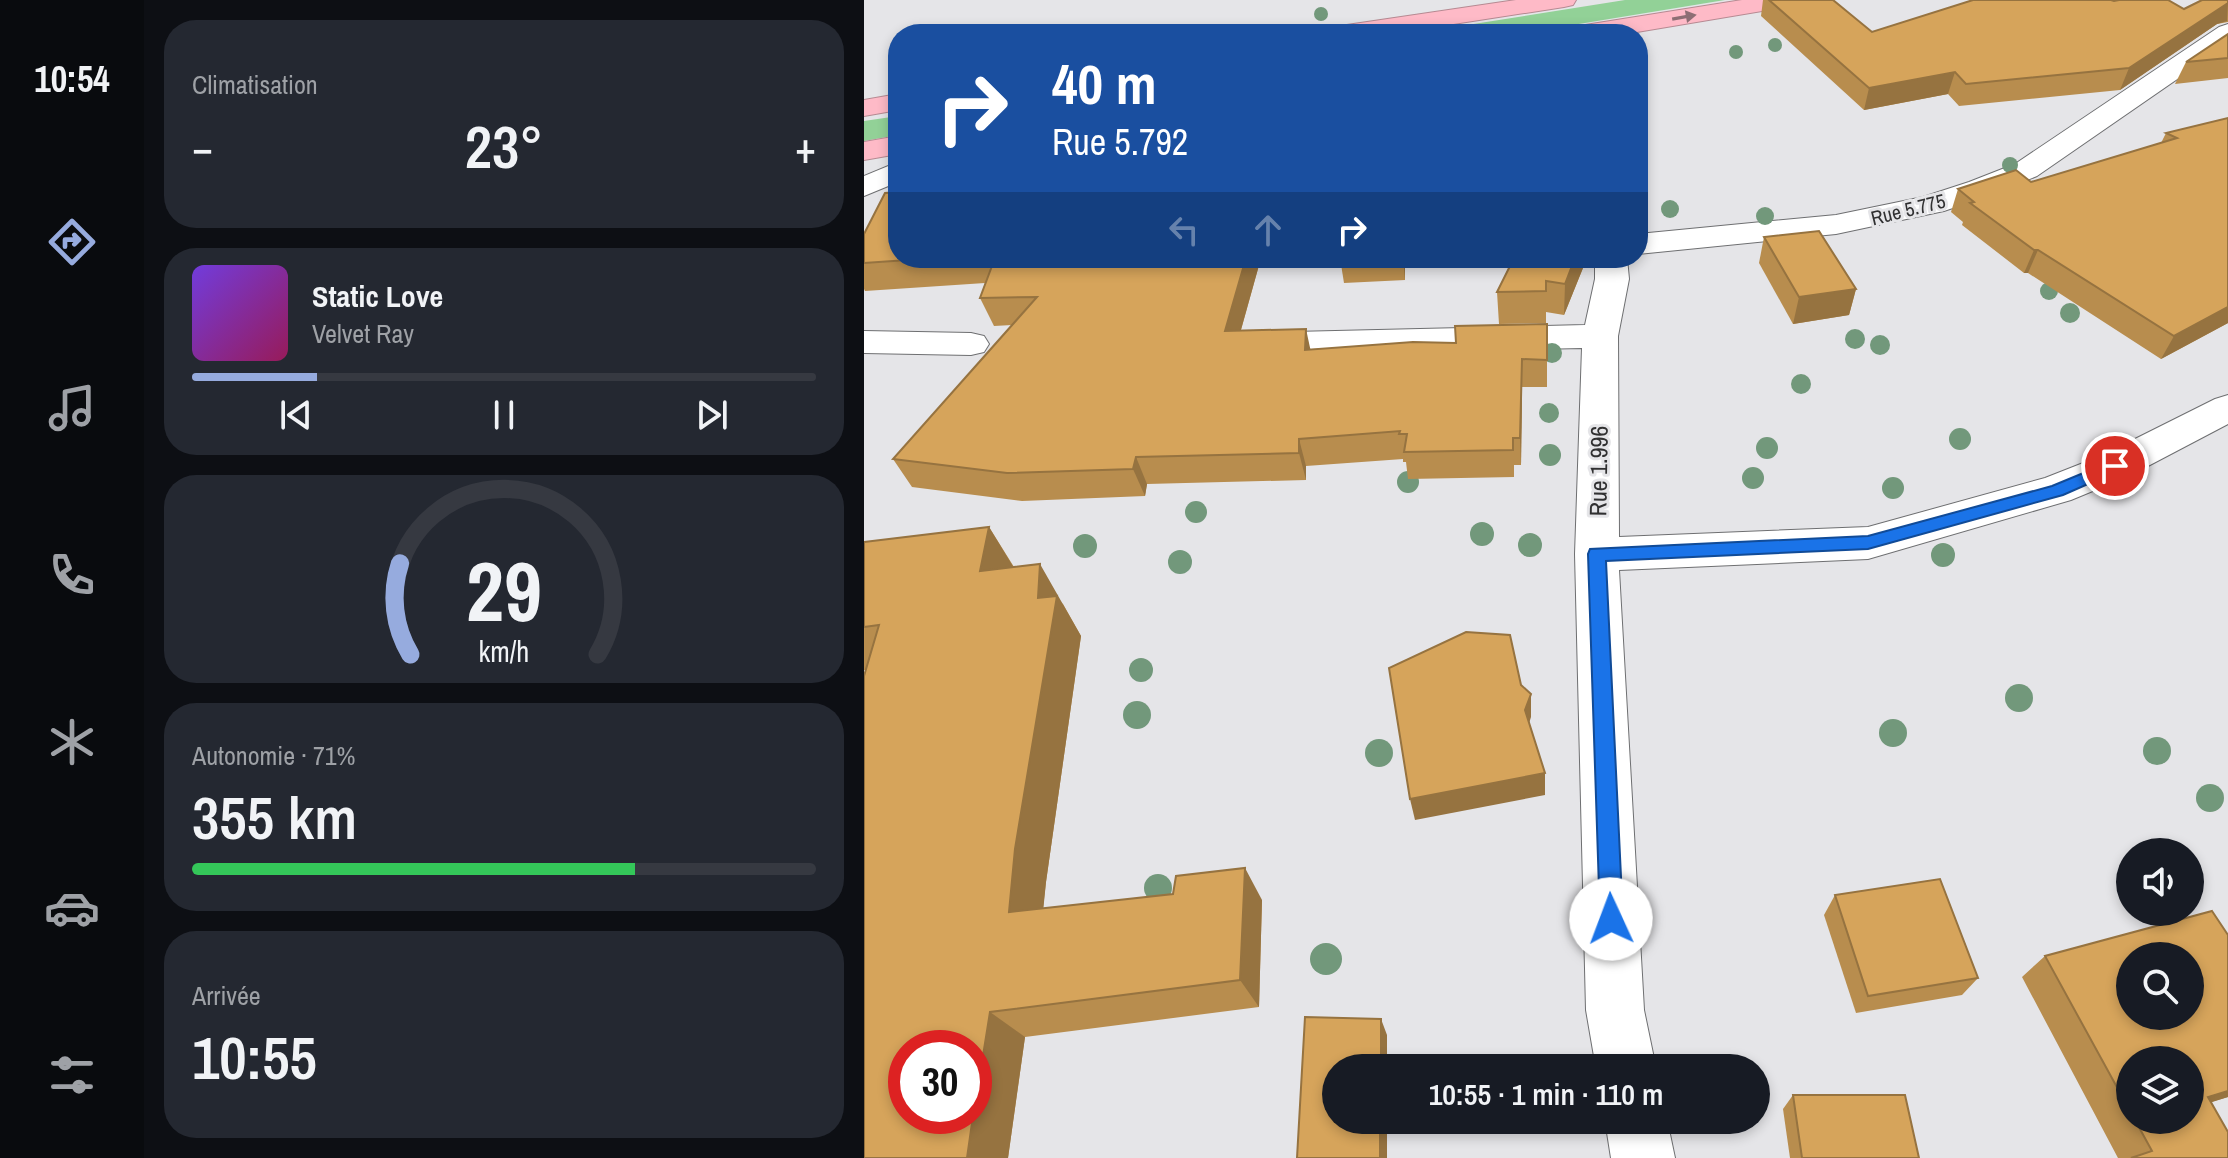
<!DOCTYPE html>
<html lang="fr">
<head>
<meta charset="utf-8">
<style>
	:root { --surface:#171b24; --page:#242831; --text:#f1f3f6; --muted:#9ea1a6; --line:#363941; --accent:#96abde }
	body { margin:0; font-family:"Archivo Narrow",sans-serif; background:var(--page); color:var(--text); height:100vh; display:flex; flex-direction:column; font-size:30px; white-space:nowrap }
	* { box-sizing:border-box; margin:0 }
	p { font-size:26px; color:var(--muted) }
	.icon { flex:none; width:44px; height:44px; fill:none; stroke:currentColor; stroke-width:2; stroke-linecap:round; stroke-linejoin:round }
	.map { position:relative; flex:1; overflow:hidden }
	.side { display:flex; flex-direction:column; gap:20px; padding:20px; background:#0d0f14; width:720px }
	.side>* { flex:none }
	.hud { position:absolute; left:24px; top:24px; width:760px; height:244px; border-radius:32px; box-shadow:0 4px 12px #0003; background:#1a4fa0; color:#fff; overflow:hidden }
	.buttons { position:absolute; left:1252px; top:838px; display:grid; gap:16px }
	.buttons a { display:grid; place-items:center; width:88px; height:88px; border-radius:50%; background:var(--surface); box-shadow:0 4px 12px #0003; font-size:40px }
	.speed { position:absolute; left:24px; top:1030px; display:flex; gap:16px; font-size:40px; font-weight:700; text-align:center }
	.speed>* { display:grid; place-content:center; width:104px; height:104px; border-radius:50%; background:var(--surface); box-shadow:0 4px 12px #0003; line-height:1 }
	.speed .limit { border:12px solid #d22; background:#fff; color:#111 }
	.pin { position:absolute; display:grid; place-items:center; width:68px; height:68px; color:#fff; margin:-34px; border:4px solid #fff; border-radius:50%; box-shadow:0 2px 8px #0007 }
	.me { position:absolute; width:88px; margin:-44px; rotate:358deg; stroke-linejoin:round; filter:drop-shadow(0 0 6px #0008) }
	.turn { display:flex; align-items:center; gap:28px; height:168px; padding:0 32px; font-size:36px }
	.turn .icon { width:104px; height:104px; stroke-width:2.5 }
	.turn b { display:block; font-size:56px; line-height:68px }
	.lanes { display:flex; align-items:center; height:76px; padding:0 32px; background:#0003; justify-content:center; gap:40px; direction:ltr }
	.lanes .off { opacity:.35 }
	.big { font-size:60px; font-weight:600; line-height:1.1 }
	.side .tile { flex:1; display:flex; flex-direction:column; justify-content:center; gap:12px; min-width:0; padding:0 28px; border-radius:32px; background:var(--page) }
	.side .dial { align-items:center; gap:0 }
	.dial svg { height:208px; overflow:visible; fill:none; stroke:var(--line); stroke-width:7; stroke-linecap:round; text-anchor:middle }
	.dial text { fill:var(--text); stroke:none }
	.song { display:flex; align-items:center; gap:24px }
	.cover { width:96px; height:96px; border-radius:12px; background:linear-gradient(135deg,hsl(260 70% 55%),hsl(330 70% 35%)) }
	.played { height:8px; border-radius:4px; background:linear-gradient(90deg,var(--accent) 20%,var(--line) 20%) }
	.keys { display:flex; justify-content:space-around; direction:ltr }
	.heat { display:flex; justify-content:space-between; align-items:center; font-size:44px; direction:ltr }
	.charge { height:12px; border-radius:6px; background:linear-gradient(90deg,#34c759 71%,var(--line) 0) }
	.trip { position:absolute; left:458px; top:1054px; width:448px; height:80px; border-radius:40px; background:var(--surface); box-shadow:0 4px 12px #0003; font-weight:600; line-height:80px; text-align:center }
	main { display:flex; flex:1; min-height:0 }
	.tabs { display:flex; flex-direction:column; width:144px; justify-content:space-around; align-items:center; background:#090b0e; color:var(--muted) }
	.tabs .icon { width:56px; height:56px }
	.tabs .on { color:var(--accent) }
	.tabs b { font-size:36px; color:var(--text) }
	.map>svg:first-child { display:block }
	.green { fill:#92d197 }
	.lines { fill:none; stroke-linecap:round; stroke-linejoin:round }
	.minor-casing { stroke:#6e6f71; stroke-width:2 }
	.highway-casing { stroke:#b68a92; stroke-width:2 }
	.minor { fill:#fff; fill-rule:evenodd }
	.highway { fill:#febac7; fill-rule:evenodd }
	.tree { fill:#72987b }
	.wall { fill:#b88d4e; fill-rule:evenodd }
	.shaded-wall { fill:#967340 }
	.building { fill:#d6a45b; stroke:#967340; stroke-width:2; fill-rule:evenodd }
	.oneway { fill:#8d6e74 }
	.route { fill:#1a73e8; stroke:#114b97; stroke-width:2 }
	.labels { text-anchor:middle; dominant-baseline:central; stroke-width:6; stroke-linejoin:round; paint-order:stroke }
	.far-street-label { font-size:20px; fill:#303031; stroke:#e5e5e8 }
	.street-label { font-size:24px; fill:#303031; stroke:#e5e5e8 }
</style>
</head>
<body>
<main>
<nav class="tabs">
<b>10:54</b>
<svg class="icon on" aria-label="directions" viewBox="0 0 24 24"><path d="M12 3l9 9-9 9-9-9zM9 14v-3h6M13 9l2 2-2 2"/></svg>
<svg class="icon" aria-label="music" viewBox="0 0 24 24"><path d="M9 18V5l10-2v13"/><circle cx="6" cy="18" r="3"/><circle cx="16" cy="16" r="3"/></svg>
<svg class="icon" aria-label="phone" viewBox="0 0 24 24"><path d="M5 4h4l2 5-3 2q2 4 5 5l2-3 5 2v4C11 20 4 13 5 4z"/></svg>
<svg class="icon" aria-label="climate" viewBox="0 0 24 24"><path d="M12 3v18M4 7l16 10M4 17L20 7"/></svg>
<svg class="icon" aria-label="car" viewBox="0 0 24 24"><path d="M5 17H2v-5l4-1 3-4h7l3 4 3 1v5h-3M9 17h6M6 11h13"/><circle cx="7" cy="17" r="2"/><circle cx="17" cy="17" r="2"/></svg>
<svg class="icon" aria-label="filters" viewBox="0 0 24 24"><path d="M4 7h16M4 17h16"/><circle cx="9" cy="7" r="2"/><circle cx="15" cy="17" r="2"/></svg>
</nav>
<section class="side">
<div class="tile"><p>Climatisation</p>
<div class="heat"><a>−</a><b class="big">23°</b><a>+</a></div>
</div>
<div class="tile">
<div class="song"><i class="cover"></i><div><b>Static Love</b><p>Velvet Ray</p></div></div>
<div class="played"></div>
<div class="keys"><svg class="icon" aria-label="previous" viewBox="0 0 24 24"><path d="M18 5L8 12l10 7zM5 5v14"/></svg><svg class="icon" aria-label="pause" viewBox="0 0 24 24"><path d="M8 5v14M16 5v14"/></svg><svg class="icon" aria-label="next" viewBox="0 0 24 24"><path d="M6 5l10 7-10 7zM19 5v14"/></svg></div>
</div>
<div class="tile dial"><svg viewBox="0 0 100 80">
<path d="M14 69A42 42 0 1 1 86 69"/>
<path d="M14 69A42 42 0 0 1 10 34" stroke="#96abde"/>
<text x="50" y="56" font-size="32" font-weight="700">29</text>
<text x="50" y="72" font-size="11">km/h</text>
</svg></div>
<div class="tile"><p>Autonomie · 71%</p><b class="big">355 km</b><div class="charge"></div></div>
<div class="tile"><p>Arrivée</p><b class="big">10:55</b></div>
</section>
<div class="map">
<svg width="1364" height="1158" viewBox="0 0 1364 1158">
	<rect width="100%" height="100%" fill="#e5e5e8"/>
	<g class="green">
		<polygon points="761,0 861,0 654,34 546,34"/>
		<polygon points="34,116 34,135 0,141 0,121"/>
	</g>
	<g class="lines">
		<defs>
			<g id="minor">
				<polygon points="1364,24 1364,44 1173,176 1127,195 1080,211 972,234 774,254 774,234 972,215 1059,197 1105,182 1151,164 1355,27"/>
				<polygon points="34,162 34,182 0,196 0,176"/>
				<polygon points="731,258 763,258 765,279 754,336 755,537 1004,527 1181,478 1237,456 1351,399 1364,395 1364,424 1265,476 1207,500 1004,559 755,570 780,1010 792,1068 732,1068 722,1010 711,554 718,348 429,354 416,351 411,343 416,335 429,332 721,325 731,279"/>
				<polygon points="0,331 107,333 120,336 125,344 120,352 107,355 0,353"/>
				<polygon points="741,1120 803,1120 811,1158 747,1158"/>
			</g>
			<g id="highway">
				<polygon points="652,0 712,0 709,5 700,7 525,34 463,34 467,29 476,26"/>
				<polygon points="878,0 934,0 931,5 922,7 761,34 702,34 706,29 715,26"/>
				<polygon points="34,94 34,110 0,116 0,100"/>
				<polygon points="34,136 34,154 0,160 0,142"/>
			</g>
		</defs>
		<use href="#minor" class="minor-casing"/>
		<use href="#highway" class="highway-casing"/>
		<use href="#minor" class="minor"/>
		<use href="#highway" class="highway"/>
	</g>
	<g class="tree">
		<circle cx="457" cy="14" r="7"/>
		<circle cx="911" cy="45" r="7"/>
		<circle cx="872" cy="52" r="7"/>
		<circle cx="1146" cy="165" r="8"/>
		<circle cx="806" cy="209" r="9"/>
		<circle cx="901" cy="216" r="9"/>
		<circle cx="1185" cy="291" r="9"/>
		<circle cx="1206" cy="313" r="10"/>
		<circle cx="991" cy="339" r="10"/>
		<circle cx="1016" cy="345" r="10"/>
		<circle cx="688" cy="353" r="10"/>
		<circle cx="937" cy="384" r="10"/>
		<circle cx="685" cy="413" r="10"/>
		<circle cx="1096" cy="439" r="11"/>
		<circle cx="903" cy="448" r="11"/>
		<circle cx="686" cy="455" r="11"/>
		<circle cx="889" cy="478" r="11"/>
		<circle cx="544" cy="482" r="11"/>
		<circle cx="1029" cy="488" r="11"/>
		<circle cx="332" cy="512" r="11"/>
		<circle cx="618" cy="534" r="12"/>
		<circle cx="666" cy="545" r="12"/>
		<circle cx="221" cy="546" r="12"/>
		<circle cx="1079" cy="555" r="12"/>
		<circle cx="316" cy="562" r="12"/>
		<circle cx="277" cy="670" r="12"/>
		<circle cx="1155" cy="698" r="14"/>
		<circle cx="273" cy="715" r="14"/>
		<circle cx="1029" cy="733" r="14"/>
		<circle cx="1293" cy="751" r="14"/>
		<circle cx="515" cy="753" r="14"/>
		<circle cx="1346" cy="798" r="14"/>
		<circle cx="294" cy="888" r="14"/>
		<circle cx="462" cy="959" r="16"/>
	</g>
	<g class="wall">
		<polygon points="899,0 969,0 1008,32 1250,1 1320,9 1364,0 1364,22 1353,24 1256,90 1095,106 1084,94 1000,110 897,16"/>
		<polygon points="1364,34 1364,78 1311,84 1322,62"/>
		<polygon points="1364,118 1364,323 1297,359 1164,273 1160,273 1098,225 1099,222 1087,212 1094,189 1167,182 1297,143 1302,133"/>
		<polygon points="0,234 34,258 397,258 377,330 447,349 592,343 683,324 683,387 658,387 657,465 650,465 650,477 544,479 542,462 539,462 539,459 442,466 442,480 283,484 281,496 158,501 48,487 29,459 148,325 130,326 116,298 121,283 1,291 0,289"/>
		<polygon points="900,237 992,289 985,315 929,324 895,263"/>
		<polygon points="476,258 541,258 541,280 480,283"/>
		<polygon points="650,258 723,258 700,315 682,312 682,323 635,324 633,292"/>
		<polygon points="125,527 150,567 199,604 217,636 182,882 179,908 398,900 395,1007 161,1037 144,1158 0,1158 2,670 0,670 0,542"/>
		<polygon points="971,895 1114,978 1098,995 992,1013 960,915"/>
		<path d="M1364 935V1097L1347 1102 1364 1158H1254L1158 977 1181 956ZM1266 1060 1326 1120H1266Z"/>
		<polygon points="929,1095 1055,1158 926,1158 919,1109"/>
	</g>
	<g class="shaded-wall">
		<polygon points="1364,3 1363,21 1353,24 1256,90 1265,68"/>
		<polygon points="1091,72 1084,94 1000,110 1005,88"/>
		<polygon points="1170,250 1174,250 1164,273 1160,273"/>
		<polygon points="382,258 397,258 369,358 361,331"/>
		<polygon points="539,258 541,258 541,280"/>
		<polygon points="711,258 723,258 700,315 701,284"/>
		<polygon points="992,289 985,315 929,324 935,297"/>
		<polygon points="1364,307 1364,323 1297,359 1310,336"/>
		<polygon points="442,329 448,357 441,350"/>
		<polygon points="658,359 658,387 657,465 656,438"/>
		<polygon points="435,439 442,466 442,480 435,453"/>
		<polygon points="272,457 283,484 281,496 269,469"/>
		<polygon points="125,527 150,568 116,571"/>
		<polygon points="176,564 217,636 182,882 176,942 145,912 174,598"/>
		<polygon points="667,694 667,717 662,733 661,710"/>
		<polygon points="681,773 681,795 551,820 546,799"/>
		<polygon points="381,868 398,900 395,1007 376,980"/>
		<polygon points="126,1012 161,1037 144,1158 103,1158"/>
		<polygon points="517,1019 523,1035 523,1068 517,1068"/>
		<polygon points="1364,1091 1364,1097 1326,1109 1344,1097"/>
		<rect x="516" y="1120" width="7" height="38"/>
	</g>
	<g class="building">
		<polygon points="905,0 969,0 1008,32 1109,0 1247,0 1250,1 1255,0 1304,0 1320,9 1338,0 1364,0 1364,3 1265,68 1102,84 1091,72 1005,88"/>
		<polygon points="1364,34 1364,58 1322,62"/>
		<polygon points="1364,118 1364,307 1310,336 1174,250 1170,250 1106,203 1110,202 1094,189 1152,170 1167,182 1313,138 1302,133"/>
		<polygon points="34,192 34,258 73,258 0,263 0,234 21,193"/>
		<polygon points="955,231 992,289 935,297 900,237"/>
		<polygon points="131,258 382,258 361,331 442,329 441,350 549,342 592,343 591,326 683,324 683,360 658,359 656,438 649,438 649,450 540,452 543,434 535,434 536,431 435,439 435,453 272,457 269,469 143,473 29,459 173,297 116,298"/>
		<polygon points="650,258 711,258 701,284 682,281 682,291 633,292"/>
		<polygon points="125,527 116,571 176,564 174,598 193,596 151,849 145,912 309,894 312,876 381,868 376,980 126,1012 110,1112 110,1048 42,1048 42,1116 109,1116 103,1158 0,1158 0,676 15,625 0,627 0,542"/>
		<polygon points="602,632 646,635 657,685 667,694 661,710 681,773 546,799 525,668"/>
		<polygon points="1076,879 1114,978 1004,996 971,895"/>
		<path d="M1348 911 1364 935V1091L1344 1097 1364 1132V1158H1267L1288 1151 1271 1120H1326V1060H1266V1111L1181 956ZM1266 956H1326V1016H1266Z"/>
		<polygon points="441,1017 517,1019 517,1068 472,1068 472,1120 516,1120 516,1158 433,1158"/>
		<polygon points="929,1095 1041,1095 1055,1158 938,1158"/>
	</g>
	<defs><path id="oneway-solid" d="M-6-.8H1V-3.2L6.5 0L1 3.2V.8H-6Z" transform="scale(2)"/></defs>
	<use class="oneway" href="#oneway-solid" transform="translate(820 17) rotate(-10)"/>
	<polygon class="route" points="1251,460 1259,466 1256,470 1199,495 1004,549 742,561 759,919 755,927 747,930 739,927 736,919 724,554 726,549 1004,536 1188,486"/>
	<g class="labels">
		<g class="far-street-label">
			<text transform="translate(1044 209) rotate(-14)">Rue 5.775</text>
		</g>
		<g class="street-label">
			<text transform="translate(734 471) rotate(-89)">Rue 1.996</text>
		</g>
	</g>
</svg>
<div class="buttons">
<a><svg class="icon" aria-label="sound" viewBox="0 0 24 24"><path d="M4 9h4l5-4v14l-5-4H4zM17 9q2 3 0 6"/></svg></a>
<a><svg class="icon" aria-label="search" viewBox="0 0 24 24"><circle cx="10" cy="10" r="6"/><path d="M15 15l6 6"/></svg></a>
<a><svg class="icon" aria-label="layers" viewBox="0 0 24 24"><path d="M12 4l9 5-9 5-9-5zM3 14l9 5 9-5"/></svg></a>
</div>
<div class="speed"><div class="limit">30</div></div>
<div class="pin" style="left:1251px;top:466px;background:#d93025"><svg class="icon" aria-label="arrive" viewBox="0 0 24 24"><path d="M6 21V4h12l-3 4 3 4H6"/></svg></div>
<svg class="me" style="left:747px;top:919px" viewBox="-20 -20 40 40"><circle r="19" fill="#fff"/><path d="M0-13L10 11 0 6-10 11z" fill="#1a73e8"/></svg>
<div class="trip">10:55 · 1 min · 110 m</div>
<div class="hud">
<div class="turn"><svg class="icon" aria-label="right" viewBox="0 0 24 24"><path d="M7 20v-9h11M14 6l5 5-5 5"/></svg><div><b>40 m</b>Rue 5.792</div></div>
<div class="lanes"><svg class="icon off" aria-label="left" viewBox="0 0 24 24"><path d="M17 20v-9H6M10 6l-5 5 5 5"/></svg><svg class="icon off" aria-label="ahead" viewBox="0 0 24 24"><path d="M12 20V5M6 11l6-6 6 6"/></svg><svg class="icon" aria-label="right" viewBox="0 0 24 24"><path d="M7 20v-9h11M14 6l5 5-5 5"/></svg></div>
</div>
</div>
</main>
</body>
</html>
